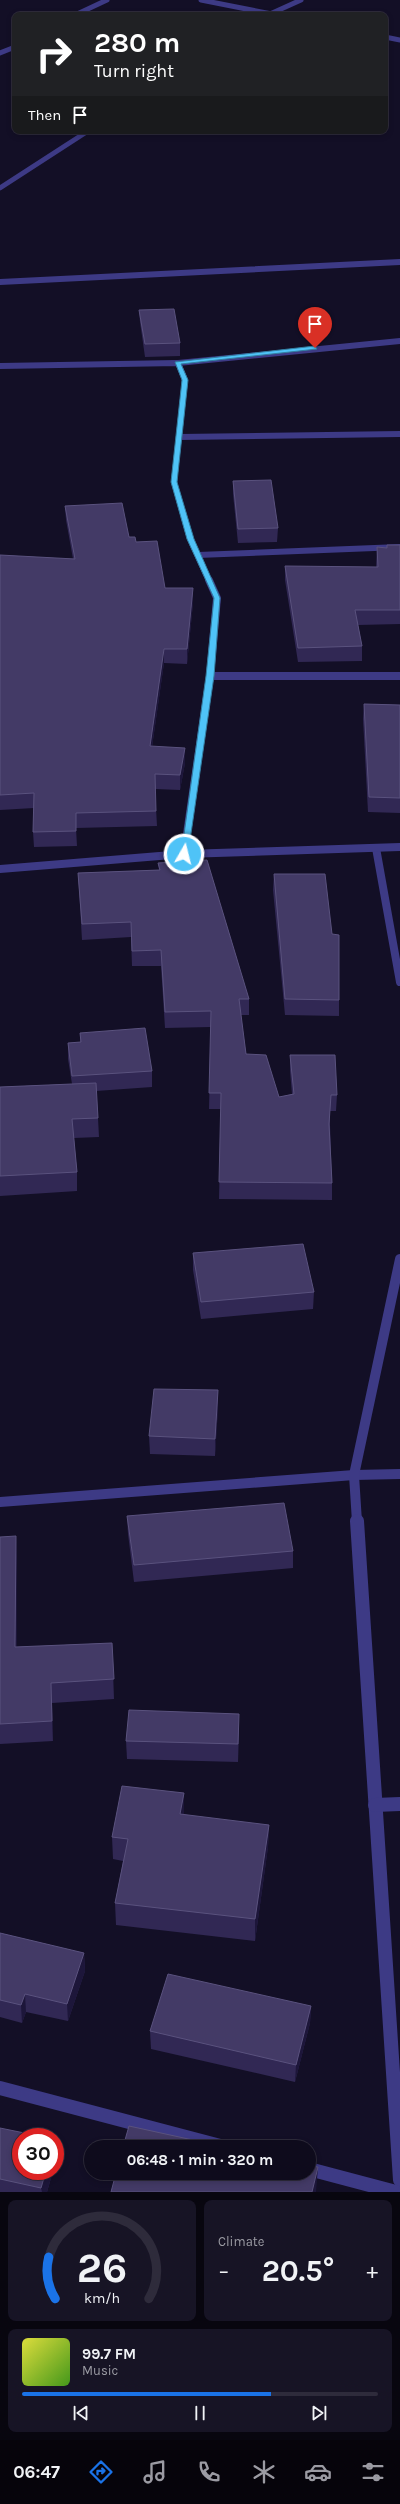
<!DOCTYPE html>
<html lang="en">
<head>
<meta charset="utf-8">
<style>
	:root { --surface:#0e0b1c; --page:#171425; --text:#f1f3f6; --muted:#9b9ba3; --line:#2e2b3b; --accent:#1a73e8 }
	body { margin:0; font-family:Karla,sans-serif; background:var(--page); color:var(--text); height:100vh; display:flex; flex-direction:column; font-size:15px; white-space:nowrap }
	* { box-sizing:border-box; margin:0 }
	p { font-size:13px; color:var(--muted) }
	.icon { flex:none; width:22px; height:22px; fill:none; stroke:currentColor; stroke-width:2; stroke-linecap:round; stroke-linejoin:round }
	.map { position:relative; height:2192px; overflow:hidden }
	.sheet { display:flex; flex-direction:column; gap:8px; padding:8px; background:#08060f; flex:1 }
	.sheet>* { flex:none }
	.top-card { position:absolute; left:12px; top:12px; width:376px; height:122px; border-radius:8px; box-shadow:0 2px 6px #0003,0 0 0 1px var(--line); background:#202124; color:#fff; overflow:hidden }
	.speed { position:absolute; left:12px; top:2128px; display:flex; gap:8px; font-size:20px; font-weight:700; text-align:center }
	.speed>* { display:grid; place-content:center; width:52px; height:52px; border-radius:50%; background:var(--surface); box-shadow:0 2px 6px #0003,0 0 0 1px var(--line); line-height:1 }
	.speed .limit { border:6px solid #d22; background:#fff; color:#111 }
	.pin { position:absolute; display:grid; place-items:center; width:34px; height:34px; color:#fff; margin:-41px -17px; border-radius:50% 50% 50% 0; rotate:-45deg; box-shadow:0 0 4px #0007 }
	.pin .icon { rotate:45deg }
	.me { position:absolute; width:44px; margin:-22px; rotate:8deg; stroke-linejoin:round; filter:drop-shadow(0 0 3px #0008) }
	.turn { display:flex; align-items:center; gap:14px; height:84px; padding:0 16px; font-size:18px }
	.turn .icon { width:52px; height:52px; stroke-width:2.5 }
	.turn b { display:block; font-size:28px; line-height:34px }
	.then { display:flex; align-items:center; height:38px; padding:0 16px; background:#0003; gap:8px; font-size:15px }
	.big { font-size:30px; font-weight:700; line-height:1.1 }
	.sheet .tile { flex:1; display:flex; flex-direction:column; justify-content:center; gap:6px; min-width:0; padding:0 14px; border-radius:8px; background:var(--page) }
	.sheet .dial { align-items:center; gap:0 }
	.dial svg { height:104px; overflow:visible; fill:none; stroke:var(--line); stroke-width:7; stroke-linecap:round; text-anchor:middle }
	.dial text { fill:var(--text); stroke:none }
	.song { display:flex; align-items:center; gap:12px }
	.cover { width:48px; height:48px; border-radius:6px; background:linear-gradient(135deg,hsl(60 70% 55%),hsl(100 70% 35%)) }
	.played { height:4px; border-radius:2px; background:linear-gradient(90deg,var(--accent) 70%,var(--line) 70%) }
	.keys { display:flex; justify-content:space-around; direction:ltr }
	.heat { display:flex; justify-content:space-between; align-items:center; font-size:22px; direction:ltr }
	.sheet .tiles { flex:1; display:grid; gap:8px; grid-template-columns:1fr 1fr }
	.tile:last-child { grid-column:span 2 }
	.trip { position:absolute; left:84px; top:2140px; width:232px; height:40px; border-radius:20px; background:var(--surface); box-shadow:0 2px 6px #0003,0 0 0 1px var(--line); font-weight:700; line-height:40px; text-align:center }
	.menu { display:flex; height:64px; justify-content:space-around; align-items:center; background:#06040b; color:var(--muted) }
	.menu .icon { width:28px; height:28px }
	.menu .selected { color:var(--accent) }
	.menu b { font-size:18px; color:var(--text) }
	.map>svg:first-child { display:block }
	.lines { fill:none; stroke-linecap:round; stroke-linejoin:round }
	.minor-far4 { stroke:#3d3a85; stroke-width:5 }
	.minor-far3 { stroke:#3d3a85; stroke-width:6 }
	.minor-far2 { stroke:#3d3a85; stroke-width:8 }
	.minor-far1 { stroke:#3d3a85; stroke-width:10 }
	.minor { stroke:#3d3a85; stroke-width:14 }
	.wall { fill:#312854 }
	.shaded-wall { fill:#1d163a }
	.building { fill:#433a66; stroke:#5a527e }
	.route { fill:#4fc3f7; stroke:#337fa1 }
</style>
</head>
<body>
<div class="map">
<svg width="400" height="2192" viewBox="0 0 400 2192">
	<rect width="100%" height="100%" fill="#130f26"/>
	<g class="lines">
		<g class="minor-far4">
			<polyline points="201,0 277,15"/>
			<polyline points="270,14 301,0"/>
			<polyline points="75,15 107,0"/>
			<polyline points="385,37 400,40"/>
			<polyline points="0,53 15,47"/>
			<polyline points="0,188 88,131"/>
		</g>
		<g class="minor-far3">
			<polyline points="0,282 400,262"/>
			<polyline points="178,363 400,341"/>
			<polyline points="0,366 178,363 185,380 174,482 190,539 209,581"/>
			<polyline points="179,437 400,434"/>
			<polyline points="198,555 400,547"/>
		</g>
		<g class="minor-far2">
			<polyline points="210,676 400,676"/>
			<polyline points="376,848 400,982"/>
			<polyline points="184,854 210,676 217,598 209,580"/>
			<polyline points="0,869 184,854 400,847"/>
		</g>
		<g class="minor-far1">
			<polyline points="0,1502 354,1475 400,1474"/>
			<polyline points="357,1522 354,1475 400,1259"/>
		</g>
		<g class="minor">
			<polyline points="357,1521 400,2180"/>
			<polyline points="375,1805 400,1804"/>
			<polyline points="0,2088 224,2147"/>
			<polyline points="309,2169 396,2192"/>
		</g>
	</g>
	<g class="wall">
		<polygon points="139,310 180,343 180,356 145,357 140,322"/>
		<polygon points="233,481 278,528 277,542 238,543 233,494"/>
		<polygon points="65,506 129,537 136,542 165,588 193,588 193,603 187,664 164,663 152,747 185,763 180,790 155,789 157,826 76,828 77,846 34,847 33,832 34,808 0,810 0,555 73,559 66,520"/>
		<polygon points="387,545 400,545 400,624 358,625 362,646 362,661 298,662 285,580 285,566 376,567 377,547 387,548"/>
		<polygon points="364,704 400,705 400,813 368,812 363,719"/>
		<polygon points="158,863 249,999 249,1015 241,1015 246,1054 279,1097 292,1094 290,1071 290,1055 337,1095 336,1111 330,1111 330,1125 332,1183 332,1200 219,1199 221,1109 209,1109 211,1027 165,1028 161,966 132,966 131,937 82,940 78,873 159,870"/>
		<polygon points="274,874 339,1000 339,1016 285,1015 273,890"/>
		<polygon points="80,1033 152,1071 152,1087 96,1091 98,1118 99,1137 74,1138 77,1172 77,1191 0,1196 0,1087 72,1084 68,1059 68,1043 80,1042"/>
		<polygon points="193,1253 314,1292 313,1309 201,1319 193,1270"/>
		<polygon points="218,1390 218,1408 215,1456 150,1454 149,1436"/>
		<polygon points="127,1516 293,1551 293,1568 134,1582 128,1534"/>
		<polygon points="0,1537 17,1556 17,1647 112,1643 114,1699 52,1703 53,1741 0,1744"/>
		<polygon points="239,1731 238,1762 127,1759 126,1741"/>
		<polygon points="184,1793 184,1815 269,1825 268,1847 255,1941 116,1925 115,1903 123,1861 113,1859 112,1837"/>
		<polygon points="0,1933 84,1953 85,1971 68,2021 26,2012 22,2023 0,2017"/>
		<polygon points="311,2006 310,2023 295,2082 151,2049 150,2031"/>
		<polygon points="0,2128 53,2171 47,2192 0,2192"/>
	</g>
	<g class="shaded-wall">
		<polygon points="193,588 193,603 187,664 187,649"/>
		<polygon points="164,649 164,663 150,761 150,746"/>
		<polygon points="185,748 185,763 180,790 180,775"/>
		<polygon points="218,1390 218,1408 215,1456 215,1439"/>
		<polygon points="16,1536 17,1556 17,1667 15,1647"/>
		<polygon points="51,1683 52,1703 53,1741 52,1721"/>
		<polygon points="184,1793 184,1815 180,1814"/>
		<polygon points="269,1825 268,1847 255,1941 255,1919"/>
		<polygon points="84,1953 85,1971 68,2021 67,2004"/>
		<polygon points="25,1994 26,2012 22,2023 21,2005"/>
		<polygon points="311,2006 310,2023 295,2082 296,2065"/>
		<polygon points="55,2139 56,2158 55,2163"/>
		<polygon points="318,2167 316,2192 312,2192"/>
		<polygon points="46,2171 53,2171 47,2192 42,2192 41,2188"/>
	</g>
	<g class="building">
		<polygon points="174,309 180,343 145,344 139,310"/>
		<polygon points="271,480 278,528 238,529 233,481"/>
		<polygon points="122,503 129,537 135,537 136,542 157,541 165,588 193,588 187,649 164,649 150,746 185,748 180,775 155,774 156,811 76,813 76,831 33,832 34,793 0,795 0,555 75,559 65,506"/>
		<polygon points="387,545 400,545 400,610 355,610 362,646 298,648 285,566 378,567 377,547 387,548"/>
		<polygon points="364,704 400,705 400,798 369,797"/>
		<polygon points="207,860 249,999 239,999 246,1054 266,1055 279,1097 294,1094 290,1055 335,1055 337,1095 331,1095 329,1124 332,1183 219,1182 221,1093 209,1093 211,1011 165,1012 161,950 132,951 131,922 82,924 78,873 160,870 158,863"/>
		<polygon points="274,874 325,874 332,934 339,935 339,1000 285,999"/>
		<polygon points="145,1028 152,1071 72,1076 68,1043 81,1042 80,1033"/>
		<polygon points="96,1083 98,1118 72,1119 77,1172 0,1176 0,1087"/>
		<polygon points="303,1244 314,1292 201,1302 193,1253"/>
		<polygon points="154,1389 218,1390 215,1439 149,1436"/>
		<polygon points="284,1503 293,1551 134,1565 127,1516"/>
		<polygon points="16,1536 15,1647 112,1643 114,1679 51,1683 52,1721 0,1724 0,1537"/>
		<polygon points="129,1710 239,1714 238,1744 126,1741"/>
		<polygon points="122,1786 184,1793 180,1814 269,1825 255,1919 115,1903 128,1839 112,1837"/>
		<polygon points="0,1933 84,1953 67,2004 25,1994 21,2005 0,2000"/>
		<polygon points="168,1974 311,2006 296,2065 150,2031"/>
		<polygon points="129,2126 225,2147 123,2147"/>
		<polygon points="0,2128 44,2137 21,2137 21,2171 46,2171 41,2188 0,2179"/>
		<polygon points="309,2166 318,2167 312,2192 111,2192 116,2173 309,2173"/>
	</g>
	<polygon class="route" points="315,346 317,349 181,364 188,380 177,482 194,539 220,598 214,676 188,854 181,856 206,676 214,598 187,539 171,482 182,380 175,362"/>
</svg>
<div class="speed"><div class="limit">30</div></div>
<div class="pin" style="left:315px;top:348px;background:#d93025"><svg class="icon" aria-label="arrive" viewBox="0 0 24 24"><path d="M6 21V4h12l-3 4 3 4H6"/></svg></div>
<svg class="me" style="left:184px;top:854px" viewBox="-20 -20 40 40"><circle r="17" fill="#4fc3f7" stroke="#fff" stroke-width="3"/><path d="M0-11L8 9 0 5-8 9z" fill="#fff"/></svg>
<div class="trip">06:48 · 1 min · 320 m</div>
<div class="top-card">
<div class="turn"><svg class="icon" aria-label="right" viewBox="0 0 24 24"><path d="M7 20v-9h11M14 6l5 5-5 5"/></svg><div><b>280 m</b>Turn right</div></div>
<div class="then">Then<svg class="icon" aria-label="arrive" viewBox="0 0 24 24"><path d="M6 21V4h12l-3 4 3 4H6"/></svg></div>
</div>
</div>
<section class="sheet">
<div class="tiles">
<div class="tile dial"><svg viewBox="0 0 100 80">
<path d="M14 69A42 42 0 1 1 86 69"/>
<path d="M14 69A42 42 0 0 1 9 37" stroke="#1a73e8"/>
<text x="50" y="56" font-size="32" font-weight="700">26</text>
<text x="50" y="72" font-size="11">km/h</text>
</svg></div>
<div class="tile"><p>Climate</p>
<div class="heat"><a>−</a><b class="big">20.5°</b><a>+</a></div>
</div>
<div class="tile">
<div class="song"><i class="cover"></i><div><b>99.7 FM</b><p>Music</p></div></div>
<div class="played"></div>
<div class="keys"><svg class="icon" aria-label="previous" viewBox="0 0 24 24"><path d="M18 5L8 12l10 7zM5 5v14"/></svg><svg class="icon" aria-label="pause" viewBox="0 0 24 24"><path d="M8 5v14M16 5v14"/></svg><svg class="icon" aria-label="next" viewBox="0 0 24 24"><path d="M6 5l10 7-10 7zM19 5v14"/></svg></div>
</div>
</div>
</section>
<nav class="menu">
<b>06:47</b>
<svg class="icon selected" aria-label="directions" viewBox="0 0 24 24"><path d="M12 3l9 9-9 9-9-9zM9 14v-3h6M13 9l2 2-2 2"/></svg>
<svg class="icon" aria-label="music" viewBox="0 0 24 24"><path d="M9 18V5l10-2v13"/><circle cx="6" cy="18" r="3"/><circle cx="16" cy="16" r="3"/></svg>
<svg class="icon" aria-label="phone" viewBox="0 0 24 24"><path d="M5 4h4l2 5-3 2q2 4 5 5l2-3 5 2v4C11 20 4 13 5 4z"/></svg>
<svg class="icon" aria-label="climate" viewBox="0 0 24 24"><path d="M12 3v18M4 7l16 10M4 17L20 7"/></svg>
<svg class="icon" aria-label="car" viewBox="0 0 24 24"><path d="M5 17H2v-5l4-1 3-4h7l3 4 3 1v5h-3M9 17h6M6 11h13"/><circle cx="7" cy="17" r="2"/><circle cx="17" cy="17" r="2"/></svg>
<svg class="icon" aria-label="filters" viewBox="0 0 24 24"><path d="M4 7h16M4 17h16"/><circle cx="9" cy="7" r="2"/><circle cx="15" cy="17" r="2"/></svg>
</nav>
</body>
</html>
